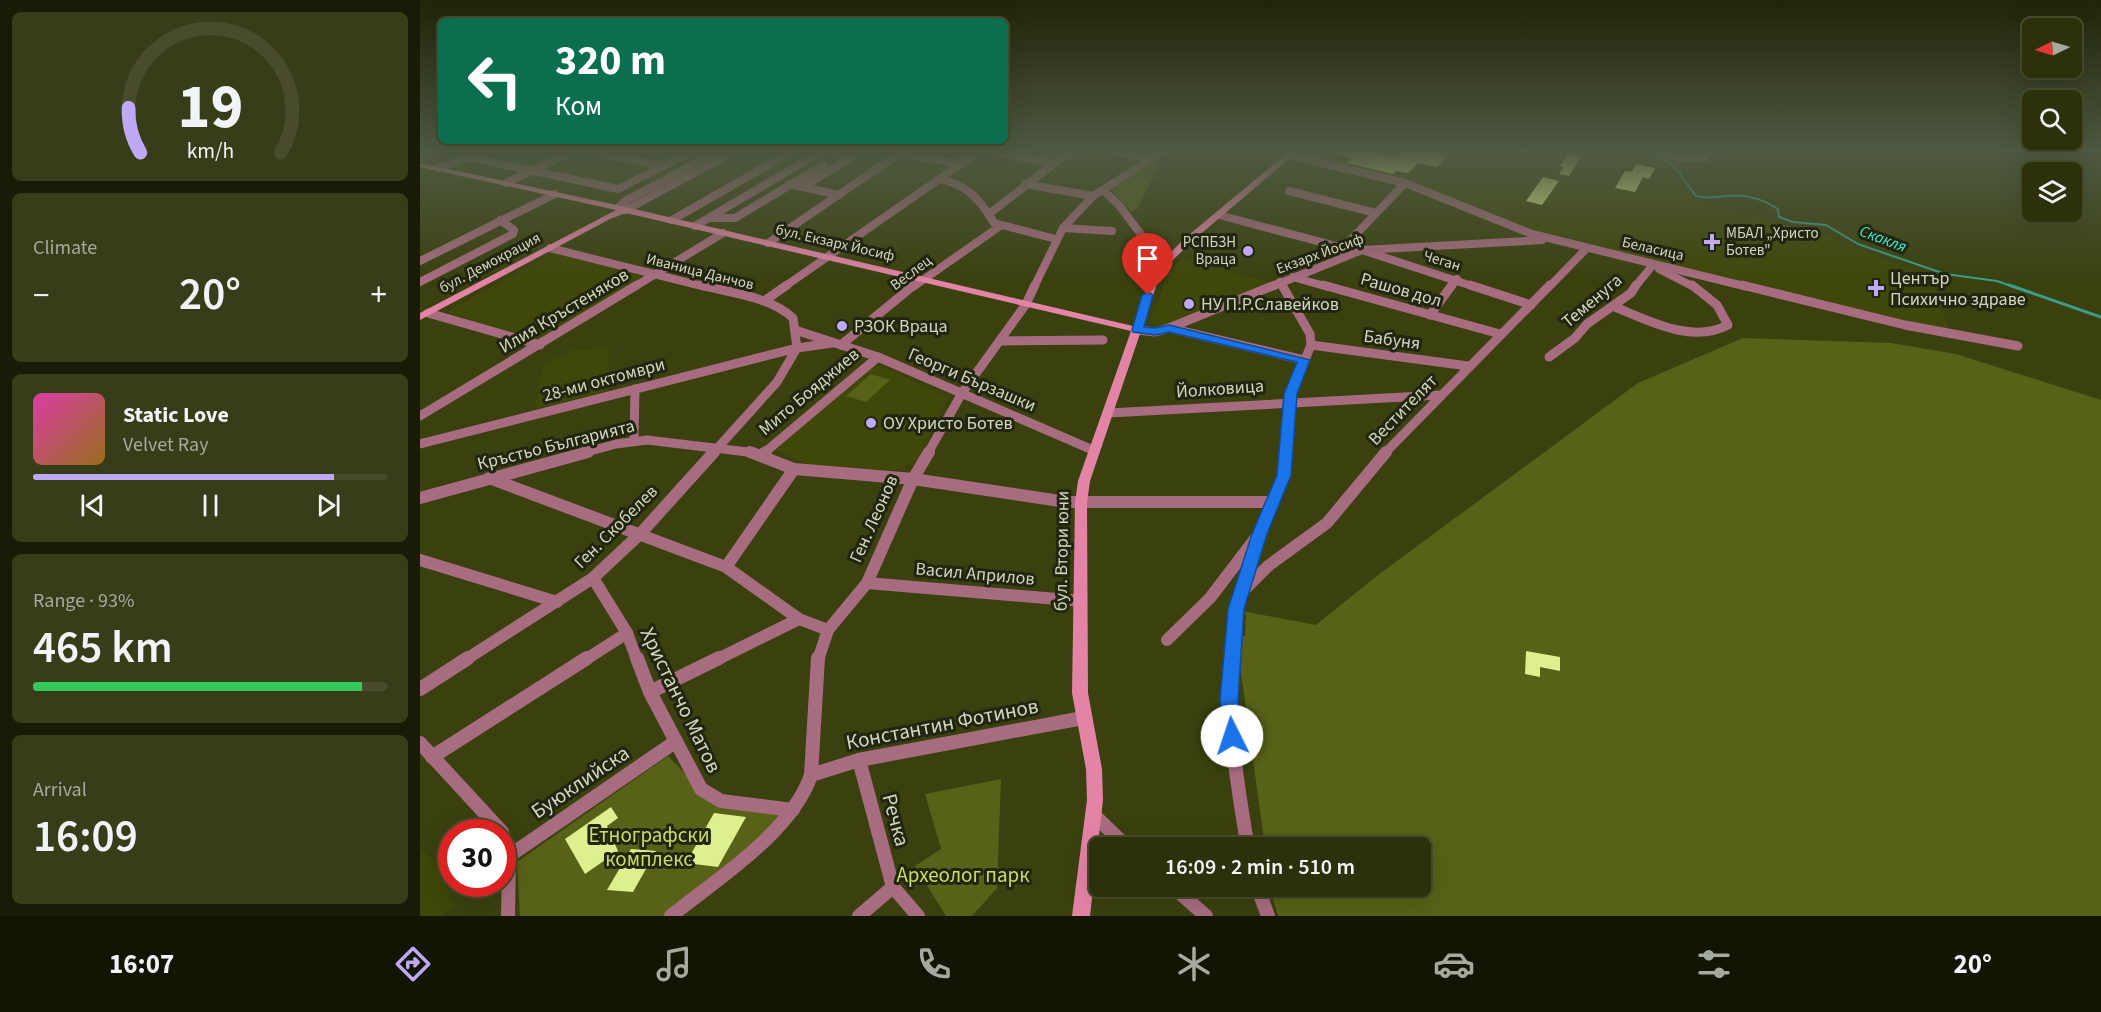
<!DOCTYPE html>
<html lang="en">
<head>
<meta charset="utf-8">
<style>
	:root { --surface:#2c310b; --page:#383d19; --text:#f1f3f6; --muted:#a6a99d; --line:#484c2c; --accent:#bea9f4 }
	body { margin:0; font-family:"Source Sans 3",sans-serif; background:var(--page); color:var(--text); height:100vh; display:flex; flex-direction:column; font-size:22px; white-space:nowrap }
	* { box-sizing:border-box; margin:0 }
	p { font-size:20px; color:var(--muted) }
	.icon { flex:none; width:33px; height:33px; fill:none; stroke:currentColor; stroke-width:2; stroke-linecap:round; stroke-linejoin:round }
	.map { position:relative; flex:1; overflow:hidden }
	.side { display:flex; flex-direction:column; gap:12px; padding:12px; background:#181b06; width:420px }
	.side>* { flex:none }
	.top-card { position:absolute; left:18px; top:18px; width:570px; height:126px; border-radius:9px; box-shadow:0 6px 24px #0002,0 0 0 2px var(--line); background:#0b6e4f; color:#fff; overflow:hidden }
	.needle { width:39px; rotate:265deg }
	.controls { position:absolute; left:1602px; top:18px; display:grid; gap:12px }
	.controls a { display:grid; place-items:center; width:60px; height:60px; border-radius:9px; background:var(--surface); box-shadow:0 6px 24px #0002,0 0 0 2px var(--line); font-size:30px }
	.speed { position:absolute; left:18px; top:819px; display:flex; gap:12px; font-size:30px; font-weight:700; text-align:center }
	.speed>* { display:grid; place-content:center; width:78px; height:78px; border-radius:50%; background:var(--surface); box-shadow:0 6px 24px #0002,0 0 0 2px var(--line); line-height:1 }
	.speed .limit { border:9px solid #d22; background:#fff; color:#111 }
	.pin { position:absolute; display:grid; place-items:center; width:51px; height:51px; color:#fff; margin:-62px -26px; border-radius:50% 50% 50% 0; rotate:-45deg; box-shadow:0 0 6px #0007 }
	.pin .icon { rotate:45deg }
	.me { position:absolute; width:66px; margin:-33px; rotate:356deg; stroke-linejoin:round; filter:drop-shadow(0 0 4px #0008) }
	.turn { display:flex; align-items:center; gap:21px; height:126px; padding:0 18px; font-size:27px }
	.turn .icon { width:78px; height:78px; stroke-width:2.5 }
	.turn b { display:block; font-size:42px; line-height:51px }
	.big { font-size:45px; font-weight:600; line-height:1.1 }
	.side .widget { flex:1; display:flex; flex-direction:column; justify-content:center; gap:9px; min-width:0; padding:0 21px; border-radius:9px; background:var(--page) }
	.side .dial { align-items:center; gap:0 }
	.dial svg { height:156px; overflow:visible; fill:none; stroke:var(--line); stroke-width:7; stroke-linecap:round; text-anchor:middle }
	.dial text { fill:var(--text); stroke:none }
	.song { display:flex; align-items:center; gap:18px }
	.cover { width:72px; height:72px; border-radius:9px; background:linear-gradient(135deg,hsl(320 70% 55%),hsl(40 70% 35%)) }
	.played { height:6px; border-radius:3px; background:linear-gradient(90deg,var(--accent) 85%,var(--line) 85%) }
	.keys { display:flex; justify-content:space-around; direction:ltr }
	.heat { display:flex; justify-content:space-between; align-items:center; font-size:33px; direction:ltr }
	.charge { height:9px; border-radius:4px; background:linear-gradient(90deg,#34c759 93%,var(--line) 0) }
	.trip { position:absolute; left:669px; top:837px; width:342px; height:60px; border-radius:9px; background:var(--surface); box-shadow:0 6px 24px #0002,0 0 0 2px var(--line); font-weight:600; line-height:60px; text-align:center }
	.dock { display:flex; height:96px; justify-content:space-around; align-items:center; background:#121404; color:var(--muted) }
	.dock .icon { width:42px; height:42px }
	.dock .current { color:var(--accent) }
	.dock b { font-size:27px; color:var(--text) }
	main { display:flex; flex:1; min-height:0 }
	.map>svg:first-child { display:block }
	.built { fill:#3f4709 }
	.green { fill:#576117 }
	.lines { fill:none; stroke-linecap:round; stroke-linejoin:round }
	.stream-far1 { stroke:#3b9e8a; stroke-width:2 }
	.stream { stroke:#3b9e8a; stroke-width:3 }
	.building { fill:#deef8f }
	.street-far3 { stroke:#a86c81; stroke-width:8 }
	.street-far2 { stroke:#a86c81; stroke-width:9 }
	.street-far1 { stroke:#a86c81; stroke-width:12 }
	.street { stroke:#a86c81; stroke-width:14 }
	.secondary { fill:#e384a7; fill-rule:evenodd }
	.route { fill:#1a73e8; stroke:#114b97; stroke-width:1.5 }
	.poi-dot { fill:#bea9f4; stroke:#222611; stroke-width:2 }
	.labels { text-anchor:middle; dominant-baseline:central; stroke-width:6; stroke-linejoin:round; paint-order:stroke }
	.far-poi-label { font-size:15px; fill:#d1d7bd; stroke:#222611; text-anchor:start }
	.far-street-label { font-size:15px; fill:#d1d7bd; stroke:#222611 }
	.far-water-label { font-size:16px; font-style:italic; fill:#34f2d0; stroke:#222611 }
	.poi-label { font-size:18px; fill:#d1d7bd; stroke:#222611; text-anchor:start }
	.street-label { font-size:18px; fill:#d1d7bd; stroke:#222611 }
	.near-street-label { font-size:21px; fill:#d1d7bd; stroke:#222611 }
	.near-park-label { font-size:21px; fill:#cadd60; stroke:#222611 }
</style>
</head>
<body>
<main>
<section class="side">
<div class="widget dial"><svg viewBox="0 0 100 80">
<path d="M14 69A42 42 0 1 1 86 69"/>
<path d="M14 69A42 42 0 0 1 8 46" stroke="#bea9f4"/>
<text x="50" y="56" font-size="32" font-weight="700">19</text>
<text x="50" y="72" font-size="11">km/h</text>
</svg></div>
<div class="widget"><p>Climate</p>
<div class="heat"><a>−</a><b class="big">20°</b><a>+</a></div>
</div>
<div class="widget">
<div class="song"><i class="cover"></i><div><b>Static Love</b><p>Velvet Ray</p></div></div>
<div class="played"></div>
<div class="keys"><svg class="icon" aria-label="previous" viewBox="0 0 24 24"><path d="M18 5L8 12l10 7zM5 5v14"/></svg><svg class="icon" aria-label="pause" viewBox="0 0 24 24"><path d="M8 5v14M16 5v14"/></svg><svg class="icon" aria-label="next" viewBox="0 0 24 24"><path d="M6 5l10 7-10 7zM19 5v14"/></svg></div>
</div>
<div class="widget"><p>Range · 93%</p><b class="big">465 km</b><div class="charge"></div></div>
<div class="widget"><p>Arrival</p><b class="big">16:09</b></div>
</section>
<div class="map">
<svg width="1681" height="916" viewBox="0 0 1681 916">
	<rect width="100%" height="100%" fill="#3a410f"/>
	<g class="built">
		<polygon points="898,152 1210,152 1236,160 1272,200 1407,236 1511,278 1529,330 1482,322 1117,231 1051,207 891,159"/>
		<polygon points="136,252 226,276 120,340 26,312"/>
		<polygon points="762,259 852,283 750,325 729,324 750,270"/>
		<polygon points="189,348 187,391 115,409 123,365 154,350"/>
		<polygon points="456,364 529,397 496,461 476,470 391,466 355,449"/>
		<polygon points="0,848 19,866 34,907 19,916 0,916"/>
	</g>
	<g class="green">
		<polygon points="733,161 740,163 717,209 711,211 691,189"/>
		<polygon points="1323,338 1471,343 1536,354 1681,400 1681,916 858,916 850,887 1000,886 1000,848 845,847 817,644 817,636 825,636 826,615 821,614 822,611 896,625 958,575 1218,383"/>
		<polygon points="451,374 470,380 446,402 426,396"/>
		<polygon points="248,756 298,807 359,815 356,828 246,916 100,916 97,862"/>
		<polygon points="581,779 577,888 552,916 526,916 495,866 521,849 505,794"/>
	</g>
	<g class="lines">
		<path class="stream-far1" d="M1226 152 1253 165 1276 196C1287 199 1295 197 1306 196 1324 194 1343 199 1358 209L1359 217 1373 222 1406 225 1438 244 1525 274 1577 281 1594 287"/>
		<polyline class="stream" points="1589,285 1681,317"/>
	</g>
	<g class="building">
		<polygon points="921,152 957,152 977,157 981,152 1031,152 1017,167 998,163 988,173 976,171 973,174 927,163 932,158 920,155"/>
		<polygon points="1149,153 1161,156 1149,176 1139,174 1144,167 1140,166"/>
		<polygon points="1216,164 1235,168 1229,179 1223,177 1215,192 1195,188 1205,171 1212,172"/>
		<polygon points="1123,177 1139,181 1122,205 1106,201"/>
		<polygon points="1106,651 1140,657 1140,671 1120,667 1120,677 1105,674"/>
		<polygon points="191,807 198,818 187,826 198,851 165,874 145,839"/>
		<polygon points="294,813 326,817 298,867 266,863"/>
		<polygon points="211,849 236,851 213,892 187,890"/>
	</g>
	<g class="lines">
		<g class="street-far3">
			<polyline points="60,152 49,157 198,189 271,152"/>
			<polyline points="176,152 243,166"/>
			<polyline points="576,152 631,163"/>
			<polyline points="698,152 732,159"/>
			<polyline points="1243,152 1259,158 1284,158 1289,152"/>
			<polyline points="870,155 985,183 1112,234 1328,287"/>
			<polyline points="19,168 49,157"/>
			<path d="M521 179C548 186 560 199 574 223L636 239"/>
			<polyline points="86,183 151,152"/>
			<polyline points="369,184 383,187 431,157 407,152"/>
			<polyline points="605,184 673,196"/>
			<polyline points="383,187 419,195"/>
			<polyline points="683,190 699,205 742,263"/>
			<polyline points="869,191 956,213"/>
			<polyline points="198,208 205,201 297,152"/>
			<polyline points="206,210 313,152"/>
			<polyline points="569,214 649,152"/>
			<polyline points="799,215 916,246 942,250 1055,287"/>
			<polyline points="289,218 315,218 403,165"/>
			<polyline points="252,220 371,152"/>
			<polyline points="275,226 392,157 406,152"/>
			<polyline points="643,228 692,231"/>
			<polyline points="348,243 477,155 485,154 541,164"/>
			<polyline points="130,248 286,287"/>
			<polyline points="921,250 985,183"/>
			<polyline points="0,261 135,194"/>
			<polyline points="1239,269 1274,287"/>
			<polyline points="873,277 908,287"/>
			<polyline points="0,282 93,234 94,230 80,220"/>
			<polyline points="860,282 863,287"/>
			<polyline points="214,287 303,233"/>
			<polyline points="364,287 558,152"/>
			<polyline points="493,287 580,226"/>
			<polyline points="614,287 643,228 673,196 742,152"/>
			<polyline points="851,287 942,250 1122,240"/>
			<polyline points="1031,287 1037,279"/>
			<polyline points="1129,287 1167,248"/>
			<polyline points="1215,287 1232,266"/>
		</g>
		<g class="street-far2">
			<path d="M280 285C311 293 349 296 373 318L377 348 412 343"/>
			<polyline points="862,285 890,334 891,345 871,394 866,453"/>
			<polyline points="903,285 1080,334"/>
			<polyline points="1050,285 1111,305"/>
			<polyline points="1322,285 1485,325 1598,346"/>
			<polyline points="344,301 367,285"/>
			<path d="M1195 307C1229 321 1272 344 1308 325L1297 305 1272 285"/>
			<polyline points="8,313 120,345"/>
			<polyline points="1010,315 1032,285"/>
			<polyline points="749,328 884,360"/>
			<polyline points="375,330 458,357 675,451"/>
			<polyline points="718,330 735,332 749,328 855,285"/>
			<polyline points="580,341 683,340"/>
			<polyline points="421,345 494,285"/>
			<polyline points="891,345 1048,366"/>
			<polyline points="1129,357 1155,338 1167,324 1211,293 1216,285"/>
			<polyline points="689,413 1021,395"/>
			<polyline points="0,416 217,285"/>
			<polyline points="214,440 215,389"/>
			<polyline points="0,444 377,348"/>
			<polyline points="163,453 196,444 227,440 336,453"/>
			<polyline points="293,453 357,382 377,348"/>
			<polyline points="344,453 458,357"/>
			<polyline points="508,453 542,393 606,304 615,285"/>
			<polyline points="965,453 1130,285"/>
		</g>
		<g class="street-far1">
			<polyline points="330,452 374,469 493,479 647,502 854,502"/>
			<polyline points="343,454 346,452"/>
			<polyline points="69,478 306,567 379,619 408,630"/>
			<polyline points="0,498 168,452"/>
			<polyline points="0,560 137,602"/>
			<polyline points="306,567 374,469"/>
			<polyline points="173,578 207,633 217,660"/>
			<polyline points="447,583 661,601"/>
			<polyline points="824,590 848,566 907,523 966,452"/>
			<polyline points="747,640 790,598 835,539"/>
			<polyline points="45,660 173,578 221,533 294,452"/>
			<polyline points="165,660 207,633"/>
			<polyline points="296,660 379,619"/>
			<polyline points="398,660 408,630 447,583 493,479 509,452"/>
			<polyline points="812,660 816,609 839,534 864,475 866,452"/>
		</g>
		<g class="street">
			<polyline points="217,658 230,692 281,789 301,801 373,810"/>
			<path d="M812 658C807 723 817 784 828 848"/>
			<polyline points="0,689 48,658"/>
			<polyline points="230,692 299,658"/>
			<polyline points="0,743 82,832"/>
			<polyline points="12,757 167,658"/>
			<polyline points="439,760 473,887 498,916"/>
			<polyline points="391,775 439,760 663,718"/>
			<polyline points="674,815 708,848"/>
			<polyline points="82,833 89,856 88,916"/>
			<polyline points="89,856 255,742"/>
			<polyline points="752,886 786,916"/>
			<polyline points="837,886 848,916"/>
			<path d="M251 916C297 879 372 832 391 775L398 658"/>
			<polyline points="439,916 473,887"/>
		</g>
		<polygon class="secondary" points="868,152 877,152 770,243 741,272 670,481 667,503 668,693 682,769 683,800 670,916 652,916 667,800 666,769 652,693 655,503 658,481 711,331 206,213 190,219 0,320 0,313 196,210 0,167 0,163 206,207 713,326 734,269 764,239"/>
	</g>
	<linearGradient id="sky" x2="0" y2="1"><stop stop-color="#202408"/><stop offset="0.54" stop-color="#4f5a42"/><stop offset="1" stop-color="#4f5a42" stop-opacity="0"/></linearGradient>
	<rect width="1681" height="280" fill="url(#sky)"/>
	<polygon class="route" points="728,292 733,295 724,327 735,328 749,325 890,360 877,394 871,475 847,534 824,609 818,700 821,736 818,742 812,745 806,742 800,700 808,609 832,534 857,475 864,394 877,362 749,332 735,335 713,332 712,330 722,295"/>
	<g class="poi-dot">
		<path d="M1289 233h6v6h6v6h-6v6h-6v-6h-6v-6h6z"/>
		<circle cx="828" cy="251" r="6"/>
		<path d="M1453 279h6v6h6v6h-6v6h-6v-6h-6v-6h6z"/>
		<circle cx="769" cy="304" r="6"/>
		<circle cx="422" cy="326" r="6"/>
		<circle cx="451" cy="423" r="6"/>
	</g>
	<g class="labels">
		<g class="far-poi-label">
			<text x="1306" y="233">МБАЛ „Христо<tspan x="1306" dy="17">Ботев"</tspan></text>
			<text x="816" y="242" text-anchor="end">РСПБЗН<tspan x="816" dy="17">Враца</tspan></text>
		</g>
		<g class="far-street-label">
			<text transform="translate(415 243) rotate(13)">бул. Екзарх Йосиф</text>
			<text transform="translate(1233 249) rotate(13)">Беласица</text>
			<text transform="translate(900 254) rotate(-20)">Екзарх Йосиф</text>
			<text transform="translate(1022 261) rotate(17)">Чеган</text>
			<text transform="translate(70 263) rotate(-28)">бул. Демокрация</text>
			<text transform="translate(280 272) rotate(14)">Иваница Данчов</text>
			<text transform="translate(491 273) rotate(-37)">Веслец</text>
		</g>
		<g class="far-water-label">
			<text transform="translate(1463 239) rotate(21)">Скакля</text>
		</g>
		<g class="poi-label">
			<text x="1470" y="278">Център<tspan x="1470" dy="21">Психично здраве</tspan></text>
			<text x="781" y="304">НУ П.Р.Славейков</text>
			<text x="434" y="326">РЗОК Враца</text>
			<text x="463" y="423">ОУ Христо Ботев</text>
		</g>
		<g class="street-label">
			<text transform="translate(981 290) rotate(16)">Рашов дол</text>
			<text transform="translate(1172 301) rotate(-40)">Теменуга</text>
			<text transform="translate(144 311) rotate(-31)">Илия Кръстеняков</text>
			<text transform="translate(972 340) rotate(8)">Бабуня</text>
			<text transform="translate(184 380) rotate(-15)">28-ми октомври</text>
			<text transform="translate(552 380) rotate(23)">Георги Бързашки</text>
			<text transform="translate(800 389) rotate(-4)">Йолковица</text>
			<text transform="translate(389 392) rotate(-40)">Мито Бояджиев</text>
			<text transform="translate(983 410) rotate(-46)">Вестителят</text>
			<text transform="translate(136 445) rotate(-14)">Кръстьо Българията</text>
			<text transform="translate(454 519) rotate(-66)">Ген. Леонов</text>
			<text transform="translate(196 527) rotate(-45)">Ген. Скобелев</text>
			<text transform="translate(642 551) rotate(-89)">бул. Втори юни</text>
			<text transform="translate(555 574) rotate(5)">Васил Априлов</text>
		</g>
		<g class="near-street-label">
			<text transform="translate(261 700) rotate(64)">Христанчо Матов</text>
			<text transform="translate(522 724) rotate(-11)">Константин Фотинов</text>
			<text transform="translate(160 782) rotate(-34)">Буюклийска</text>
			<text transform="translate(476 820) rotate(75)">Речка</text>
		</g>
		<g class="near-park-label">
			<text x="229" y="835">Етнографски<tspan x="229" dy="24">комплекс</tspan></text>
			<text x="543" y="875">Археолог парк</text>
		</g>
	</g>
</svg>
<div class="controls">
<a><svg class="needle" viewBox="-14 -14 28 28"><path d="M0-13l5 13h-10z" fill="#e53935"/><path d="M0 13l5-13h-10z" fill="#a6a99d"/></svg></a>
<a><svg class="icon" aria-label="search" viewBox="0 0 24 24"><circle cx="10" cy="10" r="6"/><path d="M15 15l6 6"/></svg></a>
<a><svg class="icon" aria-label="layers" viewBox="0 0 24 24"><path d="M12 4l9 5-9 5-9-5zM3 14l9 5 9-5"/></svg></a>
</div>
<div class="speed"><div class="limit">30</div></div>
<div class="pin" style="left:728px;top:295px;background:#d93025"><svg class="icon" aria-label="arrive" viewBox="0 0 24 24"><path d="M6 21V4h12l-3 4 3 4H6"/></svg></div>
<svg class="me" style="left:812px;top:736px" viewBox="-20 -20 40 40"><circle r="19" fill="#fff"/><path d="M0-13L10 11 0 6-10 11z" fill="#1a73e8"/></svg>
<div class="trip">16:09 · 2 min · 510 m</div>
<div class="top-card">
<div class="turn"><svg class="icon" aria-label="left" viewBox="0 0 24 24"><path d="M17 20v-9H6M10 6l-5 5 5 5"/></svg><div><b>320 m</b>Ком</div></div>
</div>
</div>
</main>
<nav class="dock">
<b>16:07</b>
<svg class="icon current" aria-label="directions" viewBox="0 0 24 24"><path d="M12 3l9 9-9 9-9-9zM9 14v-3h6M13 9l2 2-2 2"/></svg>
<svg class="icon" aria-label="music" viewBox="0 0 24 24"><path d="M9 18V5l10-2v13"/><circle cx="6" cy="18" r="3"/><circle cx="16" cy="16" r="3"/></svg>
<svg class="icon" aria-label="phone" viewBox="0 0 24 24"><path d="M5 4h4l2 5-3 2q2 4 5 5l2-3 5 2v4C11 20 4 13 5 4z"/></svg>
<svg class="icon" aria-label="climate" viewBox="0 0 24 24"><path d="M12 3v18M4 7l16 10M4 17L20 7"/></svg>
<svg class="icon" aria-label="car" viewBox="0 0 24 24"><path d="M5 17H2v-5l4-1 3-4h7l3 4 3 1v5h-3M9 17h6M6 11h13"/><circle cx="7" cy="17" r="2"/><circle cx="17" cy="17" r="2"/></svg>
<svg class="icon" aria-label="filters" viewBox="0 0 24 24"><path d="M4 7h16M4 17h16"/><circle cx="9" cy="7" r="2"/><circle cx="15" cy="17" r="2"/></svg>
<b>20°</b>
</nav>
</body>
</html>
